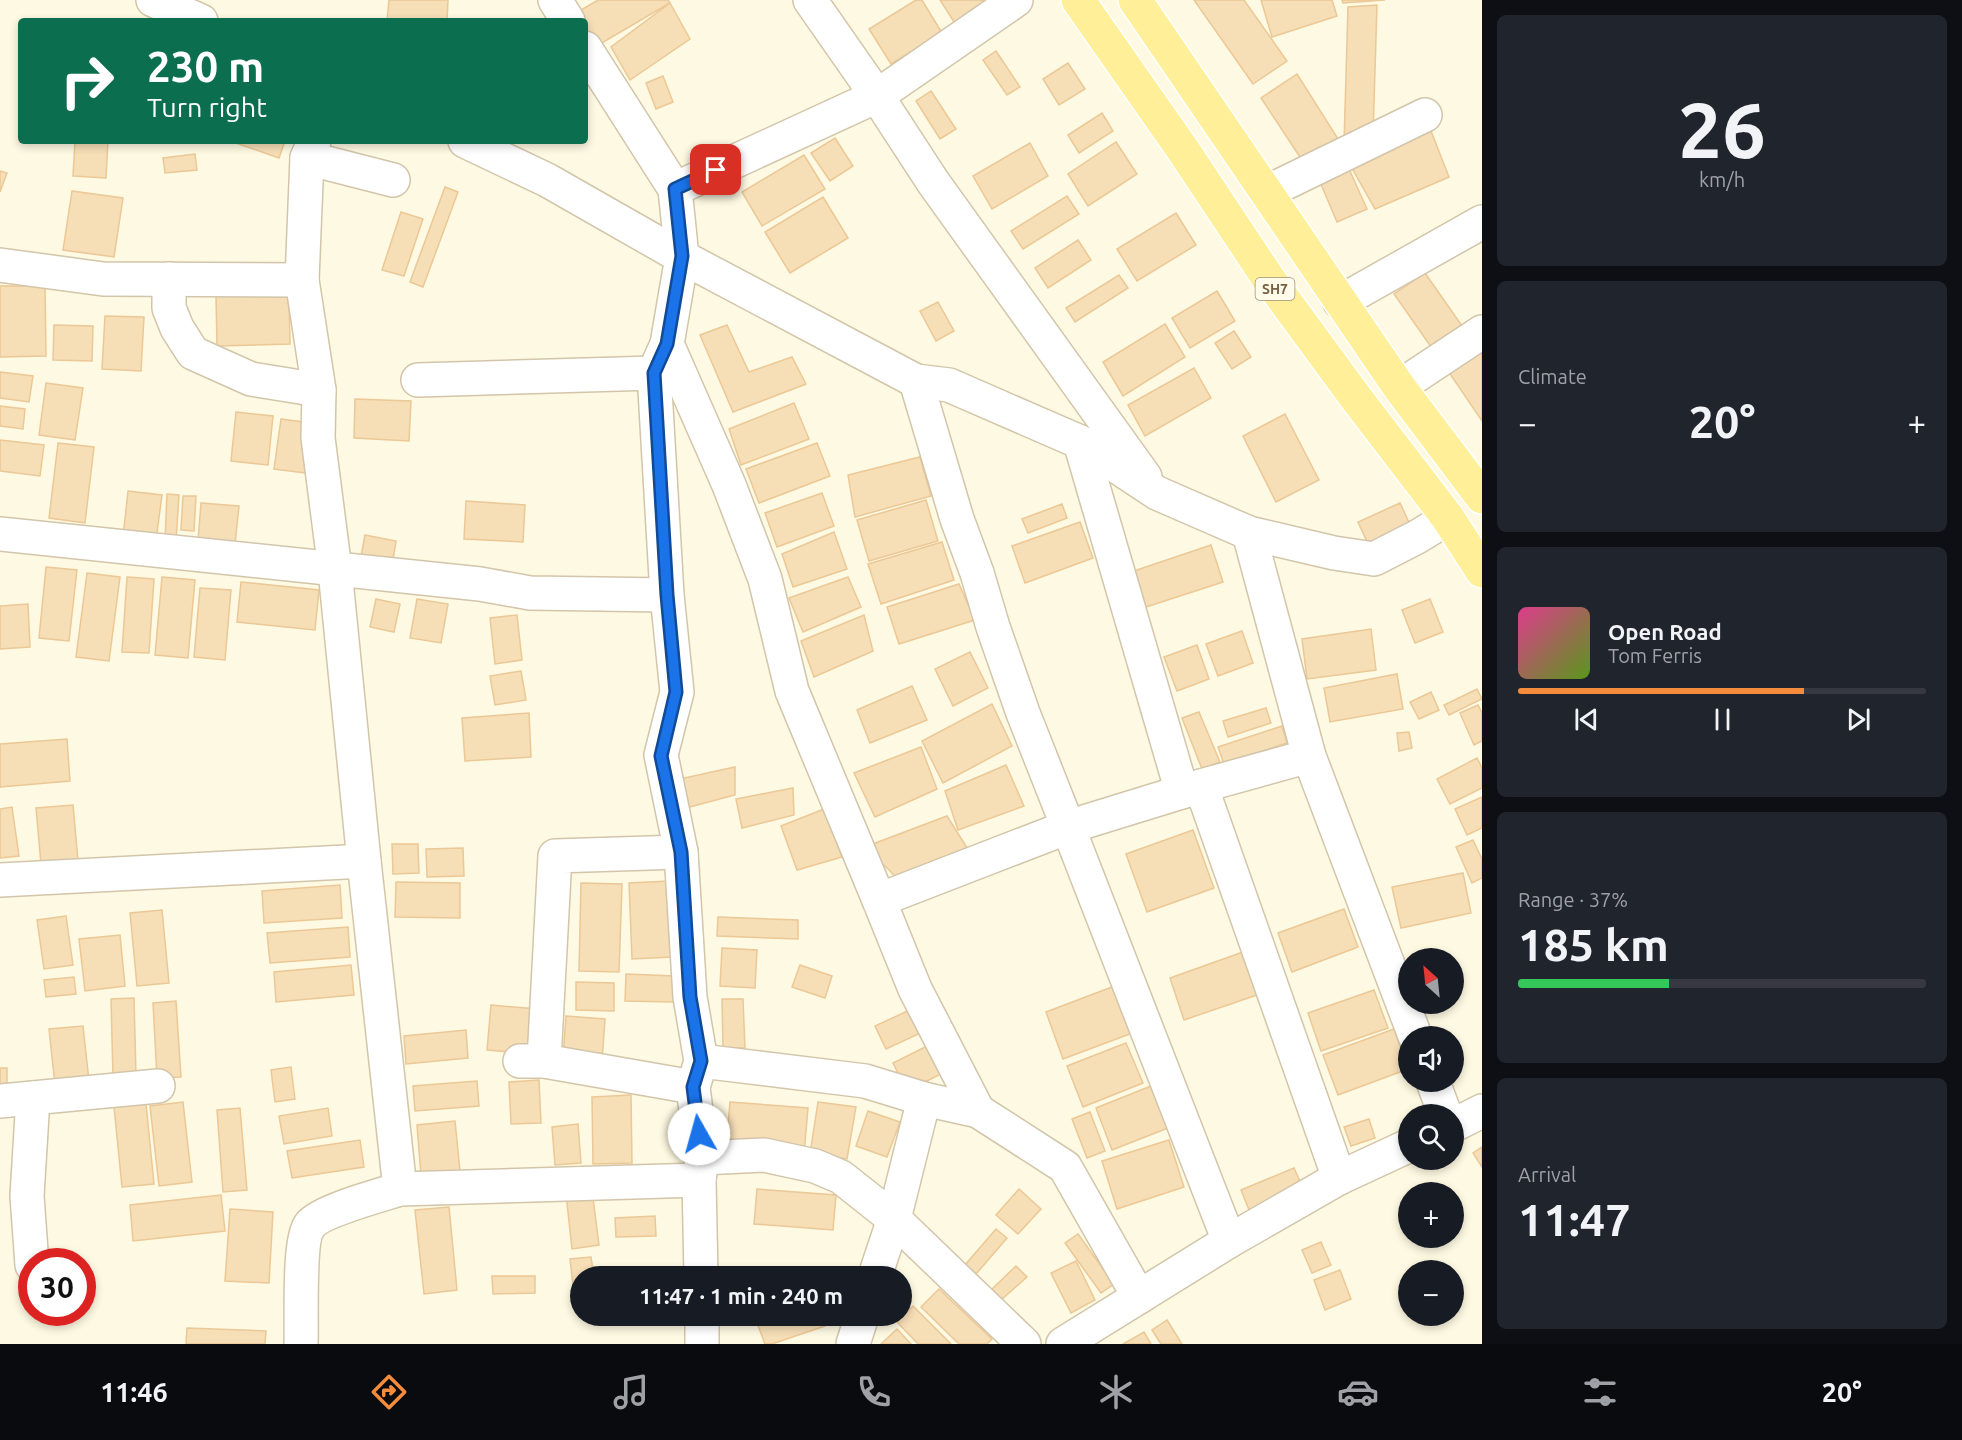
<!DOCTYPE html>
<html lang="en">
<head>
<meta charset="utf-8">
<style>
	:root { --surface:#171b24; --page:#20242c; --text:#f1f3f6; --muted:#9ea1a6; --line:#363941; --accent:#f48c3b }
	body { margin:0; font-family:Ubuntu,sans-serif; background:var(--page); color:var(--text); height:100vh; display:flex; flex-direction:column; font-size:22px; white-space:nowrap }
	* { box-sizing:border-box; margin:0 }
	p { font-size:20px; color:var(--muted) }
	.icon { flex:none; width:33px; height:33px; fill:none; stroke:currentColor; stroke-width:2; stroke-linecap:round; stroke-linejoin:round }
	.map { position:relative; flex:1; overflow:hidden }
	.drawer { display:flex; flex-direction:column; gap:15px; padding:15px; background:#0d0f14; width:480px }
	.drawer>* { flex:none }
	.hud { position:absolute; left:18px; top:18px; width:570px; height:126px; border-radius:6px; box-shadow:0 3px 9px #0003; background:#0b6e4f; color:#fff; overflow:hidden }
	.needle { width:39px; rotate:333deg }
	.fabs { position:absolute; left:1398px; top:948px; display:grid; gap:12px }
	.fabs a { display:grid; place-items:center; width:66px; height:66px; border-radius:50%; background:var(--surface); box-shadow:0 3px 9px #0003; font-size:30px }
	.speed { position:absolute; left:18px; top:1248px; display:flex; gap:12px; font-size:30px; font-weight:700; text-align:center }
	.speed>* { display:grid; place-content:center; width:78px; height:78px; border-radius:50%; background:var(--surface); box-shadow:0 3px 9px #0003; line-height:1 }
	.speed .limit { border:9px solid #d22; background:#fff; color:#111 }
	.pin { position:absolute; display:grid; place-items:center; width:51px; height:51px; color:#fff; margin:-26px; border-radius:12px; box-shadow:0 3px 9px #0006 }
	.me { position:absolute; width:66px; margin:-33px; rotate:353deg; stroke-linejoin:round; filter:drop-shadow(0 0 4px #0008) }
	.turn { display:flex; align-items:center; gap:21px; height:126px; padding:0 30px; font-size:27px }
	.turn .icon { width:78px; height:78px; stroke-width:2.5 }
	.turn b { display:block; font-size:42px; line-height:51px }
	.big { font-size:45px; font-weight:600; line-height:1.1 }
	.drawer .widget { flex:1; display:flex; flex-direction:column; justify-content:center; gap:9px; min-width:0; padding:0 21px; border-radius:9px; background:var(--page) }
	.drawer .dial { align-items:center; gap:0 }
	.dial b { font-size:78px; line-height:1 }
	.song { display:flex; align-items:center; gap:18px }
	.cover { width:72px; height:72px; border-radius:9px; background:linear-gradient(135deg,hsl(330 70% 55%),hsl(90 70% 35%)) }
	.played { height:6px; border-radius:3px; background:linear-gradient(90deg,var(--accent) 70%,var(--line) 70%) }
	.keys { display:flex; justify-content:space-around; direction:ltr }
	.heat { display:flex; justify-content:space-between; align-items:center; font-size:33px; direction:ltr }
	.charge { height:9px; border-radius:4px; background:linear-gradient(90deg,#34c759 37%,var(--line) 0) }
	.trip { position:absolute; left:570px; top:1266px; width:342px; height:60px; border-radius:30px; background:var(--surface); box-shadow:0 3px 9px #0003; font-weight:600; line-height:60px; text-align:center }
	.dock { display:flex; height:96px; justify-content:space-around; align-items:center; background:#090b0e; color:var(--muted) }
	.dock .icon { width:42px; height:42px }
	.dock .selected { color:var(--accent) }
	.dock b { font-size:27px; color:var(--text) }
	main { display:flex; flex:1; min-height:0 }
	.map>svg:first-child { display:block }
	.building { fill:#f6deb7; stroke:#ebc895; stroke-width:1.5 }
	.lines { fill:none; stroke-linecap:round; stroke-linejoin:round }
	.minor-casing { stroke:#d2c5aa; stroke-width:36 }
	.major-casing { stroke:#fff; stroke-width:36 }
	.minor { stroke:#fff; stroke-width:33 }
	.major { stroke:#ffef98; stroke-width:33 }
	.route-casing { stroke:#114b97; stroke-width:15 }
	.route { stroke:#1a73e8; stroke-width:10 }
	.labels { text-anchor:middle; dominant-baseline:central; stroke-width:4.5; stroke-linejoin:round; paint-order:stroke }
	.shield { fill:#fffbea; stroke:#a09177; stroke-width:1.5 }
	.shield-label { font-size:14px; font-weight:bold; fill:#786346 }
</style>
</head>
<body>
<main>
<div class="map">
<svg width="1482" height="1344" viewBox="0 0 1482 1344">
	<rect width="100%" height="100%" fill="#fef9e2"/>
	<g class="building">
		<polygon points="389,0 448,0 447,21 387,21"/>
		<polygon points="598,0 668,0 670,3 595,47 585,29 585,21 580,21 576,13"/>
		<polygon points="916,0 922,0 942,33 891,64 869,29"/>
		<polygon points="940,0 986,0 989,5 956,25"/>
		<polygon points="1194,0 1244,0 1287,61 1253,84"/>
		<polygon points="1261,0 1332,0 1337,16 1272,37"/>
		<polygon points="1342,0 1385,0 1343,3"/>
		<polygon points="670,3 690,39 630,80 611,47"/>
		<polygon points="1377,5 1373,136 1344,144 1348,7"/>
		<polygon points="996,51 1020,87 1007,95 983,60"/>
		<polygon points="1068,63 1085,89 1059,105 1043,79"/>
		<polygon points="1297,74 1340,142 1300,157 1261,98"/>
		<polygon points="663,76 673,102 656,109 646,83"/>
		<polygon points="931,91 956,129 940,139 916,101"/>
		<polygon points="1102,113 1113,131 1079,153 1068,135"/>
		<polygon points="1431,131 1449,177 1375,209 1349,163"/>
		<polygon points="835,138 853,166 830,181 811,153"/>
		<polygon points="75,141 108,141 106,178 73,176"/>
		<polygon points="230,141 285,141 279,158"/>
		<polygon points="1116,142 1137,174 1088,206 1068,174"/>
		<polygon points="1030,143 1048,176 992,209 973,176"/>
		<polygon points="195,154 197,170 165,173 163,158"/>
		<polygon points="804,155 825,189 762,226 742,192"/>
		<polygon points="1349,169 1367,209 1337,222 1320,182"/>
		<polygon points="0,171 7,173 0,192"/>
		<polygon points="445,187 458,192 423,287 410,282"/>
		<polygon points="72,191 123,198 114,257 63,250"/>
		<polygon points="1067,196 1079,214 1023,249 1011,231"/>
		<polygon points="823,197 848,238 790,273 765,232"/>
		<polygon points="401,212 423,219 404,276 382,270"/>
		<polygon points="1176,213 1196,245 1137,281 1117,249"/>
		<polygon points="1078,240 1091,260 1048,288 1035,268"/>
		<polygon points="1425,273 1467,333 1436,354 1394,294"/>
		<polygon points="1119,275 1128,288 1075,322 1066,308"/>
		<polygon points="0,286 45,286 46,356 0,357"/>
		<polygon points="1217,291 1235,321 1190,348 1172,318"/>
		<polygon points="289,295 290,344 217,346 216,296"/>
		<polygon points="938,302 954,331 936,341 920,311"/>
		<polygon points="105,316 144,317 141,371 102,369"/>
		<polygon points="1165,324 1185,357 1123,396 1103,362"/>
		<polygon points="54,325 93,326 92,361 53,360"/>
		<polygon points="727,325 749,372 792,357 806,384 733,412 700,335"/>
		<polygon points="1234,331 1251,357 1232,369 1215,343"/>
		<polygon points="1482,344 1482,421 1446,368"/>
		<polygon points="1194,368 1211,398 1145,436 1128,405"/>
		<polygon points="0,372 33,376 29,402 0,398"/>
		<polygon points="46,383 83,388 75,440 39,435"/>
		<polygon points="355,399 411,401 409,441 354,438"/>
		<polygon points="794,403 809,439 741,465 729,429"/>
		<polygon points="0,406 25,409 23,429 0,426"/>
		<polygon points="236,412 273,416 268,465 231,461"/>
		<polygon points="1285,414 1319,480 1276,502 1243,436"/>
		<polygon points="281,419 311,423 305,473 274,469"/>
		<polygon points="0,440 44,445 40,476 0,471"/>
		<polygon points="58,443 94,447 85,523 49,518"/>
		<polygon points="817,443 830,476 759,503 746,469"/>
		<polygon points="920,457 931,496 855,517 848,475"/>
		<polygon points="128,491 162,495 156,540 123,537"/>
		<polygon points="822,493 834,526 777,547 765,513"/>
		<polygon points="167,494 179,495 176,541 165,540"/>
		<polygon points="183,496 196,496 194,531 181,530"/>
		<polygon points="926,500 938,541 869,561 857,520"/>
		<polygon points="466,501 525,505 523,542 464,539"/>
		<polygon points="201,503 239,506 235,544 198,541"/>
		<polygon points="1400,503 1412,529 1370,548 1358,522"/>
		<polygon points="1062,504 1067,518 1028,533 1022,519"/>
		<polygon points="1080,522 1093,558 1025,583 1012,546"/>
		<polygon points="834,532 847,569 793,587 782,554"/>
		<polygon points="365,535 396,541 391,572 359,567"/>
		<polygon points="942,542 954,580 881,604 868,564"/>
		<polygon points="1211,545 1223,582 1143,608 1131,572"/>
		<polygon points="46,567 77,570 69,641 39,638"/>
		<polygon points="87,573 120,577 109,661 76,657"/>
		<polygon points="127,577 154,579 149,653 122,652"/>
		<polygon points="162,577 195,580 188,658 155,655"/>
		<polygon points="848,577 861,607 803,632 789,598"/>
		<polygon points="241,582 319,590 315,630 237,622"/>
		<polygon points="959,584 975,620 899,644 887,607"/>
		<polygon points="200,588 231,590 225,660 194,657"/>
		<polygon points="376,599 400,604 394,632 370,627"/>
		<polygon points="417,599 448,604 441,643 410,638"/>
		<polygon points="1430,599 1443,632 1415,643 1402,610"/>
		<polygon points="28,604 30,647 0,649 0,606"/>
		<polygon points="517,615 522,660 495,664 490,618"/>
		<polygon points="864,615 873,651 814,677 801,641"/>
		<polygon points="1371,629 1376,670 1307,679 1302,639"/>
		<polygon points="1242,631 1253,663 1218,676 1206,644"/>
		<polygon points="1197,645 1209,679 1177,691 1164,657"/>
		<polygon points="970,652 988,688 953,706 935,669"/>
		<polygon points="521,671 526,700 495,705 490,676"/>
		<polygon points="1397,674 1403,709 1330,722 1324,688"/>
		<polygon points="912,686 927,720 870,743 857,710"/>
		<polygon points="1477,689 1482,699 1449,715 1444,705"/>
		<polygon points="1431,692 1439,710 1419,719 1410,702"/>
		<polygon points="992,704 1012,746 943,783 922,741"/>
		<polygon points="1478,705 1482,713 1482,741 1474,745 1460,713"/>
		<polygon points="1266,708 1271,723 1228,737 1223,721"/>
		<polygon points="1199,712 1220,762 1202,769 1182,718"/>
		<polygon points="529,713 531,757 465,761 462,718"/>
		<polygon points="1282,726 1287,743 1224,764 1218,747"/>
		<polygon points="1409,732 1412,748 1399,751 1397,733"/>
		<polygon points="67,739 70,781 0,787 0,744"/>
		<polygon points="921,747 937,789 875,817 854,773"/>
		<polygon points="1477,758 1482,768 1482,788 1450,804 1437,779"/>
		<polygon points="1006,765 1024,806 958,830 945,791"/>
		<polygon points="735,767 735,795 682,809 675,780"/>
		<polygon points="793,788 794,815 742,828 736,799"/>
		<polygon points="1482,797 1482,828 1467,835 1455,809"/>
		<polygon points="73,805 78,861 41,864 36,808"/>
		<polygon points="12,807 19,856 0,858 0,809"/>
		<polygon points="824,809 842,857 797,870 781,826"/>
		<polygon points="947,816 969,851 900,881 885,866 874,860 870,845"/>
		<polygon points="1193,830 1214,888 1147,912 1126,854"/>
		<polygon points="1473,840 1482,859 1482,878 1472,883 1456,847"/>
		<polygon points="392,844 418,844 419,873 393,874"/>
		<polygon points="463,848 464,876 427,877 426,849"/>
		<polygon points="1463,873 1471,913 1401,928 1392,887"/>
		<polygon points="669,881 672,957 632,959 629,883"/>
		<polygon points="396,882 460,883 460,918 395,917"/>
		<polygon points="581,883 622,884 619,972 579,971"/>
		<polygon points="340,885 342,918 264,923 262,891"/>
		<polygon points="1344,909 1358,947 1292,972 1278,933"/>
		<polygon points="162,910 169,983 137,986 130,913"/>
		<polygon points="66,916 73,965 44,969 37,920"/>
		<polygon points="718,917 798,920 798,939 717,936"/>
		<polygon points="348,927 350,957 270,963 267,933"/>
		<polygon points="120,935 125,986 85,991 79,939"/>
		<polygon points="722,948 757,950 755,988 720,986"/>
		<polygon points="1243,952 1257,995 1184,1020 1170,978"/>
		<polygon points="351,965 354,995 276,1002 274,972"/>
		<polygon points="800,965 832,976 825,998 792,987"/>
		<polygon points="626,974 675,976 674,1002 625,1001"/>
		<polygon points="74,977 76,994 46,997 44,980"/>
		<polygon points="576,982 614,983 614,1011 576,1010"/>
		<polygon points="1125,982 1143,1029 1063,1059 1046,1012"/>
		<polygon points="1374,990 1388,1028 1321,1051 1308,1013"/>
		<polygon points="134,998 136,1076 113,1077 111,999"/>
		<polygon points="722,999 743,999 745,1048 723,1048"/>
		<polygon points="176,1001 181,1077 157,1078 153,1003"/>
		<polygon points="491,1005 537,1009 533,1054 487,1050"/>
		<polygon points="914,1008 925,1031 886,1049 875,1026"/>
		<polygon points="566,1016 605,1019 602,1061 563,1058"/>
		<polygon points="83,1026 89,1081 55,1085 49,1029"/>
		<polygon points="1394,1029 1408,1069 1338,1095 1323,1055"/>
		<polygon points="466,1030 468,1058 406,1064 404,1036"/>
		<polygon points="1126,1043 1143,1083 1083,1107 1067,1066"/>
		<polygon points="927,1046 941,1074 907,1091 893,1063"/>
		<polygon points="291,1067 295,1099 275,1102 271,1070"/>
		<rect x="0" y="1068" width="7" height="22"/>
		<polygon points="539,1080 541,1123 511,1124 509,1082"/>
		<polygon points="477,1081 479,1106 415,1111 413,1086"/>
		<polygon points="1151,1086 1168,1128 1112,1150 1096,1108"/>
		<polygon points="631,1095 632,1163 593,1164 592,1097"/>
		<polygon points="183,1102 192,1182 159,1186 150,1106"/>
		<polygon points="730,1102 808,1108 804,1154 726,1147"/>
		<polygon points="818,1102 856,1107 847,1159 810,1154"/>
		<polygon points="146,1104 154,1184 122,1187 114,1107"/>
		<polygon points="240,1108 247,1190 223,1192 217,1110"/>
		<polygon points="328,1108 332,1136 284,1144 279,1116"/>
		<polygon points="868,1111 900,1122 887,1157 856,1146"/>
		<polygon points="1090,1112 1105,1151 1087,1158 1072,1119"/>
		<polygon points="1369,1119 1375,1138 1351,1146 1344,1127"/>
		<polygon points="455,1121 460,1171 421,1175 417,1125"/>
		<polygon points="578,1124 581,1163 555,1165 552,1127"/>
		<polygon points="360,1140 364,1167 292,1178 287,1151"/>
		<polygon points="1169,1140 1184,1187 1117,1209 1102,1161"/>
		<polygon points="1482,1147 1482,1167 1473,1153"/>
		<polygon points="1294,1168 1303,1188 1249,1210 1241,1190"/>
		<polygon points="757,1189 836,1195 833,1230 754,1224"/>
		<polygon points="1019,1189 1041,1209 1018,1234 996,1215"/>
		<polygon points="592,1190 599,1245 572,1249 566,1194"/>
		<polygon points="221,1195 225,1231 133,1241 130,1205"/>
		<polygon points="449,1207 457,1290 424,1294 415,1210"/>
		<polygon points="230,1209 273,1212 269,1283 225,1281"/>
		<polygon points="655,1216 656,1236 616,1237 615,1218"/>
		<polygon points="996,1229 1007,1238 976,1274 965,1265"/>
		<polygon points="1078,1234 1114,1284 1101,1293 1065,1243"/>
		<polygon points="1321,1242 1331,1265 1312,1273 1302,1250"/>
		<polygon points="591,1257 594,1276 580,1276 580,1293 574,1294 570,1259"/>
		<polygon points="1076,1261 1095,1300 1071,1313 1051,1273"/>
		<polygon points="1016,1266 1027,1277 1001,1300 991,1290"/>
		<polygon points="1340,1270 1351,1299 1325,1310 1314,1280"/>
		<polygon points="492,1276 535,1276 535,1293 493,1294"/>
		<polygon points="939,1289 992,1339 987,1344 959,1344 921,1307"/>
		<polygon points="913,1306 951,1344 918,1344 897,1322"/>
		<polygon points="780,1316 821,1316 825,1326 772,1344 765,1344 757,1323"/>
		<polygon points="1167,1320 1182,1344 1161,1344 1152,1330"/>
		<polygon points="187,1328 266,1331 265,1344 186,1344"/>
		<polygon points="897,1329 911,1344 881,1344"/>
		<polygon points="1144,1332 1151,1344 1123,1344"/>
	</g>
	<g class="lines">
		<defs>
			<g id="minor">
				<polyline points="153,0 201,21"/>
				<polyline points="555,0 568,21"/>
				<polyline points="810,0 877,96 933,182 1145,477"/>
				<polyline points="585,48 675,189 682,257 667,344 654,373 667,595 677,692 661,755 681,852 690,997 701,1061 693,1087 702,1158 699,1180 701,1276"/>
				<polyline points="314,141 307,158 302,280 319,390 318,438 335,570 364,861 400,1189 699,1180"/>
				<polyline points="465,141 547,180 682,257 916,381 949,385 1080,442 1157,493 1249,533 1334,553 1374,559 1417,537 1448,518"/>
				<polyline points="307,158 393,180"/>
				<polyline points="675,189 877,96 1016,0"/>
				<polyline points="1267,192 1425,115"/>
				<polyline points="0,265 103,279 302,280"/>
				<polyline points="169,279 169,308 177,328 193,353 251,379 319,390"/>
				<polyline points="1340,302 1482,222"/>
				<polyline points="667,344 729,485 765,579 792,691 879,900 1068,827 1023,713 993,627 977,573 957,519 916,381"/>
				<polyline points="418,380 654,373"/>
				<polyline points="1399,387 1482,332"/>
				<polyline points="1080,442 1182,792"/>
				<polyline points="1249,533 1309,756 1415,1036"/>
				<polyline points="0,534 480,584 530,593 667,595"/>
				<polyline points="1309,756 1201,786 1339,1178"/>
				<polyline points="1201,786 1068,827 1229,1241"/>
				<polyline points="0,880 364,861"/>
				<polyline points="879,900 915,989 978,1111"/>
				<polyline points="520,1061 544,1061 693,1087"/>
				<polyline points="544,1061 555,856 681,852"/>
				<polyline points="701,1061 865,1081 924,1099 978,1111 1065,1167 1139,1297"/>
				<polyline points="1433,1082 1445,1114"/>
				<polyline points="0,1101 158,1086"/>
				<polyline points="1454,1125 1482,1111"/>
				<polyline points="702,1158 764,1155 815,1166 841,1177 894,1219 1024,1344"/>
				<polyline points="32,1265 27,1196 33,1098"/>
				<polyline points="875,1276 894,1219 924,1099"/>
				<polyline points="702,1316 702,1344"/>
				<path d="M301 1344C302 1322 298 1239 310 1225 321 1211 381 1195 400 1189"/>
				<polyline points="853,1344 862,1316"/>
				<polyline points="1063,1344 1229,1241 1339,1178 1408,1146"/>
			</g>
			<g id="major">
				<polyline points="1078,0 1183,150 1268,278 1356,398 1448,518 1482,571"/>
				<polyline points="1135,0 1399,387 1482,497"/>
			</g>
		</defs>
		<use href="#minor" class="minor-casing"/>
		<use href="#major" class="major-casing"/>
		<use href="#minor" class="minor"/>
		<use href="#major" class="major"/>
	</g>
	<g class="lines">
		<defs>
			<polyline id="route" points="699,1134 693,1087 701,1061 690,997 681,852 661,756 676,692 667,595 654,373 667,344 682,256 675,189 716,170"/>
		</defs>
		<use href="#route" class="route-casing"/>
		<use href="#route" class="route"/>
	</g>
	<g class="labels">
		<rect class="shield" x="1255.5" y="278" width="39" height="22" rx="4.5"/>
		<g class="shield-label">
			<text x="1275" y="289">SH7</text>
		</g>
	</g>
</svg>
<div class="fabs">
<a><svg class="needle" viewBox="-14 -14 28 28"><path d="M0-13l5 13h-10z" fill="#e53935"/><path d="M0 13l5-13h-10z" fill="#9ea1a6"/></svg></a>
<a><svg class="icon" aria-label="sound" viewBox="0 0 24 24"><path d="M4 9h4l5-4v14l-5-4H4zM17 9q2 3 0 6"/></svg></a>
<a><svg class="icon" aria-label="search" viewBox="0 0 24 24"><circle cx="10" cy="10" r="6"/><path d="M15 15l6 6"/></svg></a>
<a>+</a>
<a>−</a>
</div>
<div class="speed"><div class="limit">30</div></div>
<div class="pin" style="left:716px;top:170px;background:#d93025"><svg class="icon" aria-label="arrive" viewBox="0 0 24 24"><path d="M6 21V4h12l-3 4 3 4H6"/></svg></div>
<svg class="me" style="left:699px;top:1134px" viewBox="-20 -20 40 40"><circle r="19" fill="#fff"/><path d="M0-13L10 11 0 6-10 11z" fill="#1a73e8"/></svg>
<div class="trip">11:47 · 1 min · 240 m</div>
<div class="hud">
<div class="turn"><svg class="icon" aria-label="right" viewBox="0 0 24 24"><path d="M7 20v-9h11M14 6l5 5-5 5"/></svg><div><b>230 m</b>Turn right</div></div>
</div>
</div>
<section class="drawer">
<div class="widget dial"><b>26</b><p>km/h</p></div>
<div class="widget"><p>Climate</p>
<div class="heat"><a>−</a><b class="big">20°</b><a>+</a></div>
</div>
<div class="widget">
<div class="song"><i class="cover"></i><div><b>Open Road</b><p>Tom Ferris</p></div></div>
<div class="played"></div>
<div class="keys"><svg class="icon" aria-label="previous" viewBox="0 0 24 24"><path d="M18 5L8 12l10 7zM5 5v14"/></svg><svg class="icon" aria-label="pause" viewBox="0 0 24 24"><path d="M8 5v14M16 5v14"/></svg><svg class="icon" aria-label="next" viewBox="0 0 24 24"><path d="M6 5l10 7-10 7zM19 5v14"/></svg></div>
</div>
<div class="widget"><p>Range · 37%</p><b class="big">185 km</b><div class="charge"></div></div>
<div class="widget"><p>Arrival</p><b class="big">11:47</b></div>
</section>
</main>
<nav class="dock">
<b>11:46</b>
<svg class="icon selected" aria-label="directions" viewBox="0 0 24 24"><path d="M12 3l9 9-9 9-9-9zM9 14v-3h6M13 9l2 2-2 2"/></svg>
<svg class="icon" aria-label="music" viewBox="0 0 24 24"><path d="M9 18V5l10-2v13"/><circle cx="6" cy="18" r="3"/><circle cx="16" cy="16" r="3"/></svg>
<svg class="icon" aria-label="phone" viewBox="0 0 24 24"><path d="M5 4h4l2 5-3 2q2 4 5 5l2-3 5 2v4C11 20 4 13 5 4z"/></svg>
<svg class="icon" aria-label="climate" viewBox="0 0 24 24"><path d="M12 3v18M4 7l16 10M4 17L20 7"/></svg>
<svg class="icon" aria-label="car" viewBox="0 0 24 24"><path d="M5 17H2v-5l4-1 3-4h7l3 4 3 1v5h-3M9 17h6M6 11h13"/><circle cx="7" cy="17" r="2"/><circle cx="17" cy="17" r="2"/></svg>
<svg class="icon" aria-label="filters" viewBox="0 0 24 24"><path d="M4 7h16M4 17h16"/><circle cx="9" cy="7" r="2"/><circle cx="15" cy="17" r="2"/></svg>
<b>20°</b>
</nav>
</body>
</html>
